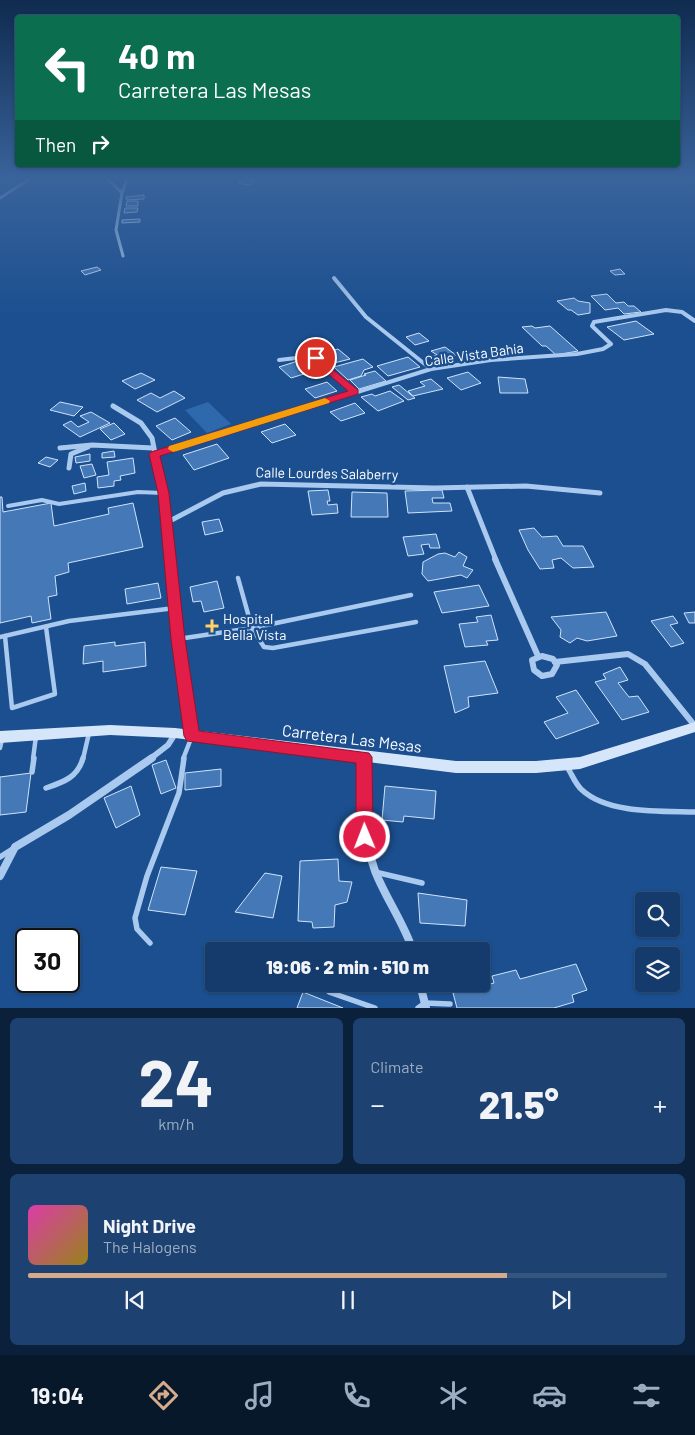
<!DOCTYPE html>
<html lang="en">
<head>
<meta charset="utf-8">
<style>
	:root { --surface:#143b6b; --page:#1d4271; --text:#f1f3f6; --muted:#9dadc1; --line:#33557e; --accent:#d6ab8b }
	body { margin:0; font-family:Barlow,sans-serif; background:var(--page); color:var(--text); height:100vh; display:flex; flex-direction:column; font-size:19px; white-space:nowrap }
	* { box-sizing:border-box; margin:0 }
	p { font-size:16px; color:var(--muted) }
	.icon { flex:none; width:28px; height:28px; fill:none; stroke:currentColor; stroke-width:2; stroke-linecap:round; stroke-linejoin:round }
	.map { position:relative; height:1008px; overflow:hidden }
	.details { display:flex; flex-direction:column; gap:10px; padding:10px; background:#0b203b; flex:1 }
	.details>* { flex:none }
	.guide { position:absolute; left:15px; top:15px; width:665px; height:152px; border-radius:5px; box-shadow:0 1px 4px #0004,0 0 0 1px var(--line); background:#0b6e4f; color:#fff; overflow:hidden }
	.tools { position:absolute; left:635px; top:892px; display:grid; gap:10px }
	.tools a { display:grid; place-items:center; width:45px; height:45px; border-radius:5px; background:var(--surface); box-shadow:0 1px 4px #0004,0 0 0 1px var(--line); font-size:25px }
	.speed { position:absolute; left:15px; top:928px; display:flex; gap:10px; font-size:25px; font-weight:700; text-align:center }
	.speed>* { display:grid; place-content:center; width:65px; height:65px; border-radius:50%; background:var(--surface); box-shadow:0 1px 4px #0004,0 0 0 1px var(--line); line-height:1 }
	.speed .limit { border:2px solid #111; border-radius:8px; background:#fff; color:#111 }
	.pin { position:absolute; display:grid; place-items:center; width:42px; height:42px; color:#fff; margin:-21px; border:2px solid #fff; border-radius:50%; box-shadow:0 1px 5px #0007 }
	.me { position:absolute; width:55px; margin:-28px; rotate:359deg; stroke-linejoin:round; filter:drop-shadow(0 0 4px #0008) }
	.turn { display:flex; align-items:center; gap:18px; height:105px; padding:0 20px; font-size:22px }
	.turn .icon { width:65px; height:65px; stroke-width:2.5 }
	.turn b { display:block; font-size:35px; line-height:42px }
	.then { display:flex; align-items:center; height:48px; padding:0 20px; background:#0003; gap:10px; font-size:19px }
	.big { font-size:38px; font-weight:800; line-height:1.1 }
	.details .tile { flex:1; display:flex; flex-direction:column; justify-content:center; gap:8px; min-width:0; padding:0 18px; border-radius:8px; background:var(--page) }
	.details .dial { align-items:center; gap:0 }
	.dial b { font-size:65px; line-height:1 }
	.song { display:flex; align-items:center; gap:15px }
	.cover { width:60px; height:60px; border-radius:8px; background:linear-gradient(135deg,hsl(320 70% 55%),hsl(50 70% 35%)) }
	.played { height:5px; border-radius:2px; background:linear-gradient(90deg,var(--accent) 75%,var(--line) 75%) }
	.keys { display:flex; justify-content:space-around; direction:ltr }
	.heat { display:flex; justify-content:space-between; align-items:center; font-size:28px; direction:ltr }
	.details .tiles { flex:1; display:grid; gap:10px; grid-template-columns:1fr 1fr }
	.tile:last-child { grid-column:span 2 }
	.trip { position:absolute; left:205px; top:942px; width:285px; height:50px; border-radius:5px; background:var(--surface); box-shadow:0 1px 4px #0004,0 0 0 1px var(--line); font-weight:800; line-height:50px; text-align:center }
	.tabs { display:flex; height:80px; justify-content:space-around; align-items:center; background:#08182b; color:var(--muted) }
	.tabs .icon { width:35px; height:35px }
	.tabs .active { color:var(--accent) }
	.tabs b { font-size:22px; color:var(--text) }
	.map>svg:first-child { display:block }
	.green { fill:#2e69ad }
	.building { fill:#4478b7; stroke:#cfe3fa }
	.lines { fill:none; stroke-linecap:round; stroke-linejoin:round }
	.lane-far2 { stroke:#a9c9ee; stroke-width:4 }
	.lane-far1 { stroke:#a9c9ee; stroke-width:4.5 }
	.lane { stroke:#a9c9ee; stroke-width:5.5 }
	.street-far4 { stroke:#a9c9ee; stroke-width:3 }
	.street-far3 { stroke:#a9c9ee; stroke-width:4 }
	.street-far2 { stroke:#a9c9ee; stroke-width:5 }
	.street-far1 { stroke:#a9c9ee; stroke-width:6 }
	.street { stroke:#a9c9ee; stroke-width:8 }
	.secondary { fill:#d6e6fa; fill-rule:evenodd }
	.route { fill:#e11d48; stroke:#92132f }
	.slow { fill:#f59e0b }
	.poi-dot { fill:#ffd166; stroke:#1b4f8f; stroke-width:2 }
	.labels { text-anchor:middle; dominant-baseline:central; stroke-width:5; stroke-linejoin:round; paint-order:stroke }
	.street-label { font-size:14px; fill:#fff; stroke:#1b4f8f }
	.poi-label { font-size:14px; fill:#fff; stroke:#1b4f8f; text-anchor:start }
	.near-street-label { font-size:16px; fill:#fff; stroke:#1b4f8f }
</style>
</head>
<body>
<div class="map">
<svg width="695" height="1008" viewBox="0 0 695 1008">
	<rect width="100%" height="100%" fill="#1b4f8f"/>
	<polygon class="green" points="208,402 231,424 207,433 185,410"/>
	<g class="building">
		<polygon points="245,178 256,180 250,185 238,183"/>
		<polygon points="144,195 144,199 127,200 126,197"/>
		<polygon points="127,201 138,201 138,206 126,206"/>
		<polygon points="125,208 138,208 137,212 124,213"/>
		<polygon points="140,219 140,222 122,223 122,220"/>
		<polygon points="97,267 101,270 85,275 81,271"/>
		<polygon points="620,269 625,274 615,275 610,271"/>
		<polygon points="607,294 616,303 624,302 628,306 634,306 641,312 624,314 618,308 605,310 591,296"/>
		<polygon points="574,298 578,301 590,303 590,313 578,315 571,310 568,310 557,301"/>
		<polygon points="636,321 654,334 624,340 607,327"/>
		<polygon points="532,326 535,328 550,326 578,351 556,355 546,346 542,346 522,327"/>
		<polygon points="419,333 429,341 415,345 406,337"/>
		<polygon points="445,347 456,355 434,362 429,358 437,355 431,351"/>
		<polygon points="338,349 350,359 334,363 323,353"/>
		<polygon points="408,357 420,367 388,376 377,366"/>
		<polygon points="304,359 317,370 291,378 279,367"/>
		<polygon points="363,359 373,367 364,370 361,376 348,380 334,367"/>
		<polygon points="375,371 386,381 359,389 350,380 366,375 364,374"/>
		<polygon points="468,372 481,383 461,390 447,378"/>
		<polygon points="141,373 155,380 135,389 122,381"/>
		<polygon points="498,377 525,379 528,393 500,393"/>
		<polygon points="431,379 443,389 413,396 408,391 425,386 420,382"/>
		<polygon points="327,382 337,391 315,398 305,389"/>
		<polygon points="399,385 415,398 408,400 392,387"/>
		<polygon points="174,391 185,398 157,412 137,400 151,393 160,398"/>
		<polygon points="390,391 404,401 378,411 361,397 372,394 375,396"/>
		<polygon points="60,402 83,407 74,416 50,410"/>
		<polygon points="355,403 365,413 341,421 330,412"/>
		<polygon points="91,412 110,423 80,437 63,425 71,421 78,427 89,422 80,416"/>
		<polygon points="175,418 191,432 172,440 156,426"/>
		<polygon points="114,423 125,434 111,440 100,429"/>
		<polygon points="285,424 296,435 272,443 261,432"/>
		<polygon points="217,444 229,458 194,470 183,455"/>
		<polygon points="114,451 115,457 102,458 102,453"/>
		<polygon points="90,454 90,461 76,463 75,457"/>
		<polygon points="46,457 58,460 50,467 38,463"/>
		<polygon points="133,458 135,473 120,476 121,480 114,481 114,486 98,488 97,477 109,475 107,462"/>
		<polygon points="92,464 96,475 84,478 80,466"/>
		<polygon points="85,483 86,491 74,494 72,486"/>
		<polygon points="328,490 330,501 327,501 328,505 337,504 338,513 312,515 308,491"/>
		<polygon points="442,490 444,498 432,498 433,503 450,503 452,511 408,513 405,491"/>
		<polygon points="352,492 387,493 388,517 351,517"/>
		<polygon points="0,497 2,497 3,512 51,503 54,526 109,514 108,508 133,503 143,547 68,563 69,572 55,576 57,595 48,597 51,619 32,623 31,616 0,623"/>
		<polygon points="219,519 223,531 205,535 202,522"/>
		<polygon points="534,528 542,537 557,536 563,546 583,546 594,567 573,568 561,558 552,560 554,568 540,569 528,550 519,530"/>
		<polygon points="436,534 440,548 430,548 429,544 421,545 424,554 408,556 403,537"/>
		<polygon points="459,552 467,557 463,566 473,570 467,578 461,575 428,581 422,574 423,562 438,554 445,553 455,557"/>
		<polygon points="217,581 224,608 204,612 201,601 193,602 190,587"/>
		<polygon points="158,583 161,598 127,604 125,589"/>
		<polygon points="479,585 489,606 442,613 434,592"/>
		<polygon points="606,612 617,636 587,641 577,638 570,643 560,637 561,630 551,617"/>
		<polygon points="695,612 695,623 689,623 684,613"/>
		<polygon points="491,615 498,640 486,641 488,645 465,647 459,624 478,622 476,617"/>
		<polygon points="673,616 678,623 670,625 684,643 671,647 651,621"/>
		<polygon points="115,642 115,646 145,642 146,666 103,672 103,661 83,664 84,646"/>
		<polygon points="485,661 498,693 468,697 469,707 455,713 444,666"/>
		<polygon points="620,667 628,680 618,683 629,697 638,696 649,712 622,720 595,682 606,679 603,674"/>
		<polygon points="576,690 599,723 556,739 544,722 568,713 556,697"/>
		<polygon points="166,760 176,788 161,794 152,765"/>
		<polygon points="221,769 221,786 185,790 185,773"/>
		<polygon points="31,773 26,812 0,815 0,777"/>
		<polygon points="131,786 140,815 116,828 104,798"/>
		<polygon points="385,786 436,791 434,819 404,816 403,822 382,820"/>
		<polygon points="338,859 339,881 352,882 347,902 335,905 334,927 313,928 312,922 298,921 300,861"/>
		<polygon points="161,867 197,871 185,915 148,910"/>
		<polygon points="265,873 282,876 273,918 235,912"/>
		<polygon points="418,893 467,900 465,926 420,923"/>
		<polygon points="576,964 587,990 572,995 574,1002 554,1008 457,1008 453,993 494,983 492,976 516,970 520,979"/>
		<polygon points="303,992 343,1008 297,1008"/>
	</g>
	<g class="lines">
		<polyline class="lane-far2" points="8,506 42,500 59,504 138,492 163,493"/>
		<g class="lane-far1">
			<polyline points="238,578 252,628 264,647 273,648 416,622"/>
			<polyline points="5,636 12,708 55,694 46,627"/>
			<polyline points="0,637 69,621 175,608"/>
			<polyline points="178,639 252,628 411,595"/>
			<polyline points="0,748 2,739"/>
			<polyline points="33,759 36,736"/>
			<polyline points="83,759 89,733"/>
			<polyline points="183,759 192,736"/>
		</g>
		<g class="lane">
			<path d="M567 767C572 774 575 784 582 790 608 814 661 811 695 812"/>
			<polyline points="32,772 34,758"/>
			<path d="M46 788C64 782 78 777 83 758"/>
			<polyline points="0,857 11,850"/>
			<polyline points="375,872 422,883"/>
			<polyline points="150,943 137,929 135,918 147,876 179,793 184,758"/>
			<polyline points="329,992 375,1008"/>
			<polyline points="418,1008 425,1003 450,1004"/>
		</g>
		<g class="street-far4">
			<polyline points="104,176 122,193"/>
			<polyline points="0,198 34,176"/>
			<polyline points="123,256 116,230 122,193 128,176"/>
		</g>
		<g class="street-far3">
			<polyline points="334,278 366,317 431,369"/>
			<polyline points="279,360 305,357 316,359 355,392"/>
			<polyline points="322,403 431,369 491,360 577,354 603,349 611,344 592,326 594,322 666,310 682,312 695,321"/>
		</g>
		<g class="street-far2">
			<polyline points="113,406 141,423 152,438 163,493 170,560"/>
			<polyline points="60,448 92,445 153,448"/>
			<polyline points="154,454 326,401"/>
			<polyline points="69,468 71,454 88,447"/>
			<polyline points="467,487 496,560"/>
			<polyline points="166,523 223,493 261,484 435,488 526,486 600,493"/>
		</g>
		<g class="street-far1">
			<polyline points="170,559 178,639 192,736"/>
			<polyline points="495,559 538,656"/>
			<polygon points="542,656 553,659 557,665 552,674 542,676 534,670 532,660"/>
			<polyline points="555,662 628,654 645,664 695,726"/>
			<polyline points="150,759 168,745 175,734"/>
		</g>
		<g class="street">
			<path d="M364 758C364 796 362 835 375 871 386 899 404 923 413 951"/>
			<polyline points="0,876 15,847 69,815 152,758"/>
			<polyline points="420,984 426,1008"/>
		</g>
		<polygon class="secondary" points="695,722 695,732 580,769 536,773 456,773 175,738 110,735 0,743 0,731 110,725 175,728 456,761 536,761 580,757"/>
	</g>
	<linearGradient id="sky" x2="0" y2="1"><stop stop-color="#0f2b4f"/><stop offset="0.56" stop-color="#39639b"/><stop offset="1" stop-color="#39639b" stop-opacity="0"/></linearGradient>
	<rect width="695" height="317" fill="url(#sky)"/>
	<polygon class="route" points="316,356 358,390 358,394 160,456 169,493 185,639 199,731 369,753 372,757 373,837 371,842 365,845 359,842 356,837 356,763 187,741 184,736 171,639 158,493 149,454 151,452 348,391 312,360 311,358"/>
	<polygon class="slow" points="325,398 330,401 329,403 177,451 173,452 168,449 169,446"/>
	<path class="poi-dot" d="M209.5 618.5h5v5h5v5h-5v5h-5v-5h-5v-5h5z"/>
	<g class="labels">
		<g class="street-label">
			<text transform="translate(474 354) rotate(-8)">Calle Vista Bahía</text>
			<text transform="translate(327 473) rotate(1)">Calle Lourdes Salaberry</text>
		</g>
		<g class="poi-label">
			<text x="223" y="618">Hospital<tspan x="223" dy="16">Bella Vista</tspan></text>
		</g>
		<g class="near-street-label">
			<text transform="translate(352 738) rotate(7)">Carretera Las Mesas</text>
		</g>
	</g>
</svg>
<div class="tools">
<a><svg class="icon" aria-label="search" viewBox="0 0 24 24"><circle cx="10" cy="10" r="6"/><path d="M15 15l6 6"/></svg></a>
<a><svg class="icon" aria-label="layers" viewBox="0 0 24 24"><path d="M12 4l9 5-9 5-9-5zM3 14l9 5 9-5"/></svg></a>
</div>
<div class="speed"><div class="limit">30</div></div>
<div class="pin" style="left:316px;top:358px;background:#d93025"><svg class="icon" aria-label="arrive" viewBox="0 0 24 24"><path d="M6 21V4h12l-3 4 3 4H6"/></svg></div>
<svg class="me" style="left:365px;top:837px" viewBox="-20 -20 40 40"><circle r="17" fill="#e11d48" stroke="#fff" stroke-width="3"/><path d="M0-11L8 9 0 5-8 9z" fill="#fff"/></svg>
<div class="trip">19:06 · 2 min · 510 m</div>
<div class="guide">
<div class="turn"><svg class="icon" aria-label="left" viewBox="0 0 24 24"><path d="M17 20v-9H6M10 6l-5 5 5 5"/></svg><div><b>40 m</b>Carretera Las Mesas</div></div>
<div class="then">Then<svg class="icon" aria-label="right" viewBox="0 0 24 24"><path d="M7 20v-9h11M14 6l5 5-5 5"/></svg></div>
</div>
</div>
<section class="details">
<div class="tiles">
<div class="tile dial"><b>24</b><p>km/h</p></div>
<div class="tile"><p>Climate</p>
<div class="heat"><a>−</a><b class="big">21.5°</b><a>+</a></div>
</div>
<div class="tile">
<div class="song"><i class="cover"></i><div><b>Night Drive</b><p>The Halogens</p></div></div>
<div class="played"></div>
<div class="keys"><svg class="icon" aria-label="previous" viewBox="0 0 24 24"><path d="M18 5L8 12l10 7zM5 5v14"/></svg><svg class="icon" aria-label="pause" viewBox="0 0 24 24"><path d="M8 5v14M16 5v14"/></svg><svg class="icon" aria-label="next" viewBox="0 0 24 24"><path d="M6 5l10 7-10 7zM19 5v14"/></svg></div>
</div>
</div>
</section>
<nav class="tabs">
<b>19:04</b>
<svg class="icon active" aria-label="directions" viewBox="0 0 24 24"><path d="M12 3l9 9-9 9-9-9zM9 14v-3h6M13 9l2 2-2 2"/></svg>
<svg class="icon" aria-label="music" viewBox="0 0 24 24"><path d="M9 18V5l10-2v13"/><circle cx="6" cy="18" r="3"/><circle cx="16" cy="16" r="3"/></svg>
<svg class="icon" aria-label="phone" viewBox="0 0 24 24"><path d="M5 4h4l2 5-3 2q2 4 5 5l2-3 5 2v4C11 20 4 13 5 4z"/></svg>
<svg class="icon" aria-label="climate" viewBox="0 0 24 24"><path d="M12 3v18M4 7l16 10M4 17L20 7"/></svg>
<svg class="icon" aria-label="car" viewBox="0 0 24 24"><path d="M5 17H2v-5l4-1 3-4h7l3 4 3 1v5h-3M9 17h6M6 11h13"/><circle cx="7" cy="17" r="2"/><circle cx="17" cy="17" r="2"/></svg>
<svg class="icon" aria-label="filters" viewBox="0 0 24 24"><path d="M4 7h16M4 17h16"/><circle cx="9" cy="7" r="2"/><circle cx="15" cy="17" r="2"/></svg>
</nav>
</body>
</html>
